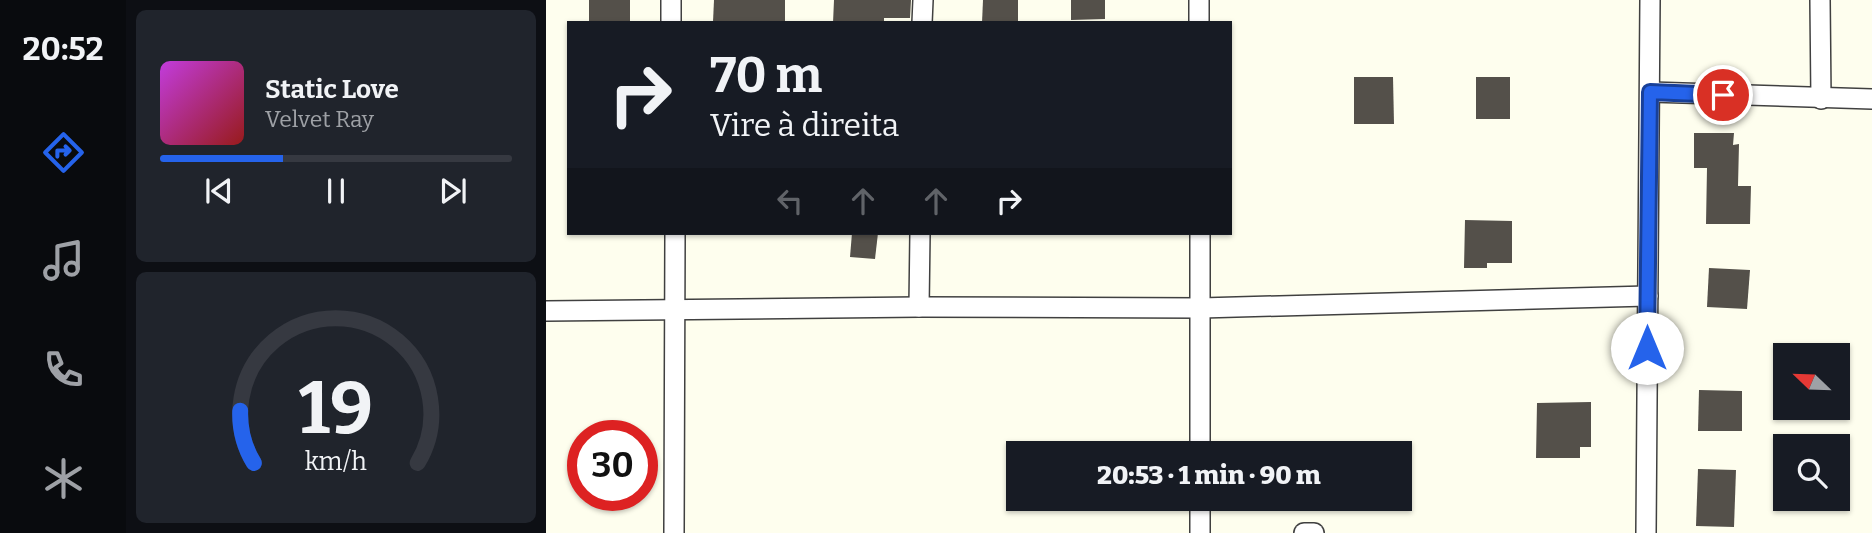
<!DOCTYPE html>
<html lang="pt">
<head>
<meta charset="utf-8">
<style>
	:root { --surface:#171b24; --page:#20242c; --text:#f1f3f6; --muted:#9ea1a6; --line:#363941; --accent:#2563eb }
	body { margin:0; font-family:Bitter,serif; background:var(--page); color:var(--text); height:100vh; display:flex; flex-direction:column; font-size:26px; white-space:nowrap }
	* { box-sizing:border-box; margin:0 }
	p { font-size:23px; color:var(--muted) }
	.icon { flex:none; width:38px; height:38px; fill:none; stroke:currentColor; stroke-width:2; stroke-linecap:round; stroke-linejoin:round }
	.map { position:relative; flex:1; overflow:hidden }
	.details { display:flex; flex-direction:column; gap:10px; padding:10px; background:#0d0f14; width:420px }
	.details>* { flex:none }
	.hud { position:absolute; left:21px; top:21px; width:665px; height:214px; border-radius:0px; box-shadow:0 2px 5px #0004; background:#171b24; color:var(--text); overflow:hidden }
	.needle { width:46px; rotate:293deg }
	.fabs { position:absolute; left:1227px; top:343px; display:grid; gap:14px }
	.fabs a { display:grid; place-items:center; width:77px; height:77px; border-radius:0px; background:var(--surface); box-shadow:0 2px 5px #0004; font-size:35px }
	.speed { position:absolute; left:21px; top:420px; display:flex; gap:14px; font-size:35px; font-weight:700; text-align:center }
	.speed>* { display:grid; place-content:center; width:91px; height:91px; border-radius:50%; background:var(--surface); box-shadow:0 2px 5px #0004; line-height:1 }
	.speed .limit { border:10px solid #d22; background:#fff; color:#111 }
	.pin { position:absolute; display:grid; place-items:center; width:60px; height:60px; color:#fff; margin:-30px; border:4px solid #fff; border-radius:50%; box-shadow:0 2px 7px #0007 }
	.me { position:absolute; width:77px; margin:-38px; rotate:0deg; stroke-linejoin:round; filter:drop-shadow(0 0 5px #0008) }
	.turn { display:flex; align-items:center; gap:24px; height:147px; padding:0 28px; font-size:32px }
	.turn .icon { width:91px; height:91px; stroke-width:2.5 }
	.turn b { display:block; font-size:49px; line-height:60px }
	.lanes { display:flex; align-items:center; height:66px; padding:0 28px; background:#0003; justify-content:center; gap:35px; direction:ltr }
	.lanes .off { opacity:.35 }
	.details .tile { flex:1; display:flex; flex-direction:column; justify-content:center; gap:10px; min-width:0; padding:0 24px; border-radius:10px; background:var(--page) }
	.details .dial { align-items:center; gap:0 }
	.dial svg { height:182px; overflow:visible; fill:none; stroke:var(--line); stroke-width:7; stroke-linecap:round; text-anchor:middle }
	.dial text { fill:var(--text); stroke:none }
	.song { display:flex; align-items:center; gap:21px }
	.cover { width:84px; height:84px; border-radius:10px; background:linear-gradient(135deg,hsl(290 70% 55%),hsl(0 70% 35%)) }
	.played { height:7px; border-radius:4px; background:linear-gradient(90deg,var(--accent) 35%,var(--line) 35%) }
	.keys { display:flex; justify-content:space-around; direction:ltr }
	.trip { position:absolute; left:460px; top:441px; width:406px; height:70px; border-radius:0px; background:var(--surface); box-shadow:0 2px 5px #0004; font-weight:800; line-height:70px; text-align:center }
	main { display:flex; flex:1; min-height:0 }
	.menu { display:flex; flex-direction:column; width:126px; justify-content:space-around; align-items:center; background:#090b0e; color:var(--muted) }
	.menu .icon { width:49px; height:49px }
	.menu .selected { color:var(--accent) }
	.menu b { font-size:32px; color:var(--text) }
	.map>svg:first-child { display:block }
	.building { fill:#54504a }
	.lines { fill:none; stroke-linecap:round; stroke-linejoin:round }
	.minor-casing { stroke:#404040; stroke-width:22 }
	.minor { stroke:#fff; stroke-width:19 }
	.route-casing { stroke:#184099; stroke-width:18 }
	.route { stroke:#2563eb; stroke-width:12 }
</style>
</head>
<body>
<main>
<nav class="menu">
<b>20:52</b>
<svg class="icon selected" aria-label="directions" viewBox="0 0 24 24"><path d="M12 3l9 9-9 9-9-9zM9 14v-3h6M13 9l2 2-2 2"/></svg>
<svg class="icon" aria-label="music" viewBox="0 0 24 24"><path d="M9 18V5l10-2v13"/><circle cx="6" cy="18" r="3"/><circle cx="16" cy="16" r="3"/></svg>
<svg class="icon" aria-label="phone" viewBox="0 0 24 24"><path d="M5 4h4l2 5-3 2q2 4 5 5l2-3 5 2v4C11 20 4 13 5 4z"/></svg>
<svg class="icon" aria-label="climate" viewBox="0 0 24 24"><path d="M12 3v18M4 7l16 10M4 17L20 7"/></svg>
</nav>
<section class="details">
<div class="tile">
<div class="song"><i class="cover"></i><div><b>Static Love</b><p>Velvet Ray</p></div></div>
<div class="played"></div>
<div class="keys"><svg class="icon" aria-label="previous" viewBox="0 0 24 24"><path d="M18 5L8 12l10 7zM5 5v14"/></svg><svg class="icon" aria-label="pause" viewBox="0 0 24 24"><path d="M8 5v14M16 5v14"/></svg><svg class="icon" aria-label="next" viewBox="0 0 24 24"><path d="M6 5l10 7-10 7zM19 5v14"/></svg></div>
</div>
<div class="tile dial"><svg viewBox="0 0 100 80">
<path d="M14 69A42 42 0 1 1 86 69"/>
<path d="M14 69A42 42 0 0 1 8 46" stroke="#2563eb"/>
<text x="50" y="56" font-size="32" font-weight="700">19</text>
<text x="50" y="72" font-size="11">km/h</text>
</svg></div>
</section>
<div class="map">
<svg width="1326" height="533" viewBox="0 0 1326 533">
	<rect width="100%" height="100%" fill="#fefeee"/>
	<g class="building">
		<rect x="43" y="0" width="41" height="23"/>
		<polygon points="168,0 239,0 239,23 167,22"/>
		<polygon points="288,0 365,0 364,18 338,18 338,23 287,23"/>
		<polygon points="437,0 472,0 472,23 436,23"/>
		<polygon points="525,0 559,0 559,19 525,20"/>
		<polygon points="808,77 847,77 848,124 808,124"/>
		<rect x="930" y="77" width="34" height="42"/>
		<polygon points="1148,133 1188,133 1187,145 1193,144 1192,186 1205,186 1204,224 1160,224 1161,168 1148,168"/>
		<polygon points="919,220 966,221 966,263 941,263 941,268 918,268"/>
		<polygon points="306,233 332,233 329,259 304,257"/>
		<polygon points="1163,268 1204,270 1201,309 1161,307"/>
		<polygon points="1153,390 1196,391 1196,431 1152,431"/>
		<polygon points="1045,402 1045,447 1034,447 1034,458 990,458 991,403"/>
		<polygon points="1152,469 1190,470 1188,527 1150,526"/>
	</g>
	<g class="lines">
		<defs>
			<g id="minor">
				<polyline points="125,0 125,23"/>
				<polyline points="653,0 653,23"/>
				<polyline points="1274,0 1275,99"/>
				<polyline points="376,23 377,0"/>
				<polyline points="1104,92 1326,99"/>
				<polyline points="373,307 374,233"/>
				<polyline points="0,311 373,307 655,308 1102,296"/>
				<polyline points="654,453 654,233"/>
				<polyline points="128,533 129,233"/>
				<polyline points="654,533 654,499"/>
				<polyline points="758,533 768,533"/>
				<polyline points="1100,533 1104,0"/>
			</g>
		</defs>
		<use href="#minor" class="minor-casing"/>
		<use href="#minor" class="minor"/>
	</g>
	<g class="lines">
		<defs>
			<polyline id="route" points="1101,348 1104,92 1177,95"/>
		</defs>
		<use href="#route" class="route-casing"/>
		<use href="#route" class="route"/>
	</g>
</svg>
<div class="fabs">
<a><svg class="needle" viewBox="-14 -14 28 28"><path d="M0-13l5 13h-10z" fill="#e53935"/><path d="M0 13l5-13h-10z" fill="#9ea1a6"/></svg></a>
<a><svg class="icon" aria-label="search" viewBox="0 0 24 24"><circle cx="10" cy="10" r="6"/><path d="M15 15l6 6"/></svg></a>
</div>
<div class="speed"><div class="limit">30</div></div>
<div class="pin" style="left:1177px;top:95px;background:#d93025"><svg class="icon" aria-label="arrive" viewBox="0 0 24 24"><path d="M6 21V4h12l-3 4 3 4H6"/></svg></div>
<svg class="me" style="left:1101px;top:348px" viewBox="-20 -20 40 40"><circle r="19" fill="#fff"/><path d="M0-13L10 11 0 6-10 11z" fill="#2563eb"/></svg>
<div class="trip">20:53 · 1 min · 90 m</div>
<div class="hud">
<div class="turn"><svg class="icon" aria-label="right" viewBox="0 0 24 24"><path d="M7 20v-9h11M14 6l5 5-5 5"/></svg><div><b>70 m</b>Vire à direita</div></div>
<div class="lanes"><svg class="icon off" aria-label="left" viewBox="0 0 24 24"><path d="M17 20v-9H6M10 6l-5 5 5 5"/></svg><svg class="icon off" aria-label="ahead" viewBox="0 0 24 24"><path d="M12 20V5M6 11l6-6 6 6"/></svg><svg class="icon off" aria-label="ahead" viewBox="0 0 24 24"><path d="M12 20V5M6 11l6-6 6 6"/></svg><svg class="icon" aria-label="right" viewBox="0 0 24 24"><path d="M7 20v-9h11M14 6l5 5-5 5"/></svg></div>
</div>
</div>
</main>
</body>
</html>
